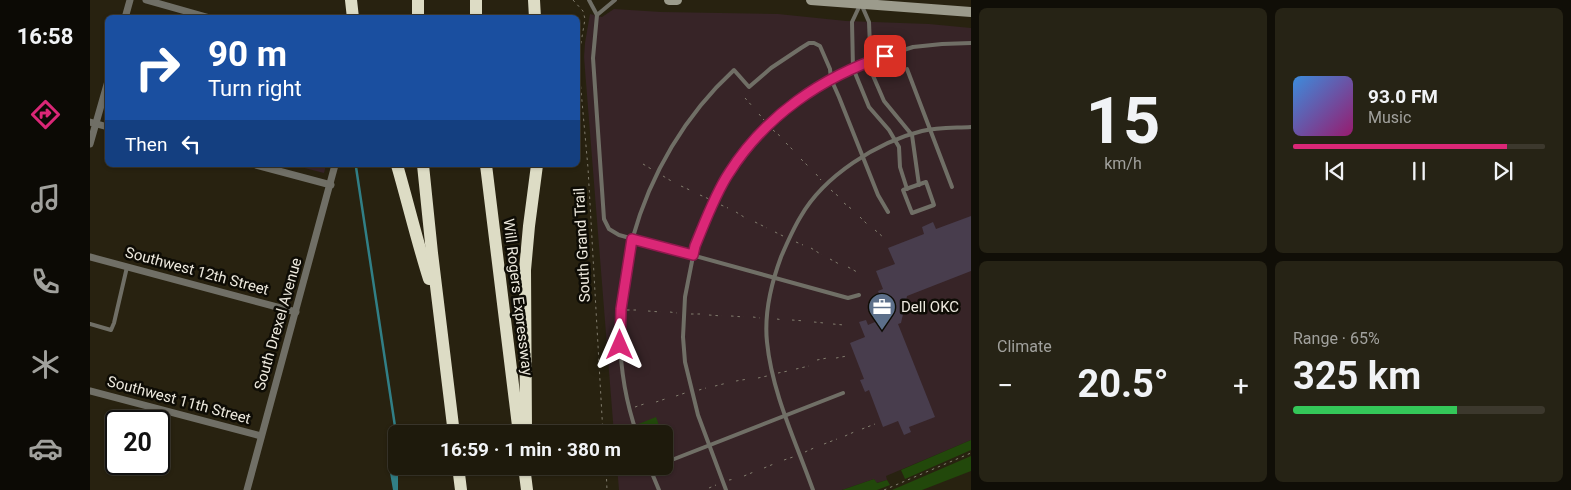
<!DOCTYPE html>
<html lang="en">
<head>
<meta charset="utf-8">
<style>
	:root { --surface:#1e1a0c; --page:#262315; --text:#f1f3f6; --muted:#a1a19d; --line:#3c382d; --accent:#db2777 }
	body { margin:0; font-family:Roboto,sans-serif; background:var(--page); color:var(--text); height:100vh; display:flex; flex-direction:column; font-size:19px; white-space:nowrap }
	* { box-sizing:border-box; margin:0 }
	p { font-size:16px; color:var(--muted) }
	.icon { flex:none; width:28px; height:28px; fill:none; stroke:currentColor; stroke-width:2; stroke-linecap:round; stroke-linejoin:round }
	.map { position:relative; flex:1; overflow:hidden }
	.drawer { display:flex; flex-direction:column; gap:8px; padding:8px; background:#100e07; width:600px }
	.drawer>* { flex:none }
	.top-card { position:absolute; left:15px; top:15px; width:475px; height:152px; border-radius:8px; box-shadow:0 1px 4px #0004,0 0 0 1px var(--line); background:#1a4fa0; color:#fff; overflow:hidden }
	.speed { position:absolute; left:15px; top:410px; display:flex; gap:10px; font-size:25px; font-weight:700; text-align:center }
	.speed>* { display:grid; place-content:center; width:65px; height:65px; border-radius:50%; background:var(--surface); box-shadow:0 1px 4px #0004,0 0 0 1px var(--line); line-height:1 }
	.speed .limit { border:2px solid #111; border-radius:8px; background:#fff; color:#111 }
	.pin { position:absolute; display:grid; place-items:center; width:42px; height:42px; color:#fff; margin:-21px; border-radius:10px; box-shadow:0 2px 8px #0006 }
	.me { position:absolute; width:55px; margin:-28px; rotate:0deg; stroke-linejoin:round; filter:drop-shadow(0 0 4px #0008) }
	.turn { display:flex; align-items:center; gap:18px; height:105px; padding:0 20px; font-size:22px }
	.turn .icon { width:65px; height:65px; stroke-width:2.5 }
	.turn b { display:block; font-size:35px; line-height:42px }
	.then { display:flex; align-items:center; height:48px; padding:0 20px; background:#0003; gap:10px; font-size:19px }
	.big { font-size:38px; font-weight:700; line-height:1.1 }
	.drawer .tile { flex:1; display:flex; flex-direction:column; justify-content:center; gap:8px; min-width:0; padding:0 18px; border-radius:8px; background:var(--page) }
	.drawer .dial { align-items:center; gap:0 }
	.dial b { font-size:65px; line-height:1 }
	.song { display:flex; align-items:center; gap:15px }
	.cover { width:60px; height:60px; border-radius:8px; background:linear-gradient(135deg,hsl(210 70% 55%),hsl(320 70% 35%)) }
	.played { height:5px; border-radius:2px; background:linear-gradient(90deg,var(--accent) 85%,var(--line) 85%) }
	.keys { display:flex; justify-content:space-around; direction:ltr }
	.heat { display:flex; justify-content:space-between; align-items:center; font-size:28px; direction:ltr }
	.charge { height:8px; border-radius:4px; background:linear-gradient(90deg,#34c759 65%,var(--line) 0) }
	.drawer .tiles { flex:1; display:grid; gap:8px; grid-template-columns:repeat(2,1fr) }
	.trip { position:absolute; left:298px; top:425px; width:285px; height:50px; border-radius:8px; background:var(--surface); box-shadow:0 1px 4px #0004,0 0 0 1px var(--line); font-weight:700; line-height:50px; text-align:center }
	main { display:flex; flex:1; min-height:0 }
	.menu { display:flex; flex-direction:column; width:90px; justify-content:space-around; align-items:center; background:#0c0a05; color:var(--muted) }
	.menu .icon { width:35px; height:35px }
	.menu .selected { color:var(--accent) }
	.menu b { font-size:22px; color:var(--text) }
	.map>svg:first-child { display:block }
	.commercial { fill:#372427 }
	.industrial { fill:#36242b }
	.green { fill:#22480b }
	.water { fill:#317f86 }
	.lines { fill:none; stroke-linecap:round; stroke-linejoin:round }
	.stream { stroke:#317f86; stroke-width:2.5 }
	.building { fill:#483d4d }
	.path { stroke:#827d6e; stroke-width:1; stroke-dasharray:2.5 4; stroke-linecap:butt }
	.lane { stroke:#706f66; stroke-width:4 }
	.street { stroke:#706f66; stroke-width:7 }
	.secondary { stroke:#9c9b8c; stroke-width:10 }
	.highway { stroke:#dddcc5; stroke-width:12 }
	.route-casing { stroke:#8e194d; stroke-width:12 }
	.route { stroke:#db2777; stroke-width:9 }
	.labels { text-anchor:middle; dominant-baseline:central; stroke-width:5; stroke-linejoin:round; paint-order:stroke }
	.street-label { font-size:15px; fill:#ede9de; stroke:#0e0c05 }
	.poi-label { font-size:15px; fill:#ede9de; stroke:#0e0c05; text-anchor:start }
</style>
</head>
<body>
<main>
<nav class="menu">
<b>16:58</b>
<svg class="icon selected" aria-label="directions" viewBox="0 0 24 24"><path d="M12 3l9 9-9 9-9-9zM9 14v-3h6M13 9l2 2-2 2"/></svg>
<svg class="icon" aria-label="music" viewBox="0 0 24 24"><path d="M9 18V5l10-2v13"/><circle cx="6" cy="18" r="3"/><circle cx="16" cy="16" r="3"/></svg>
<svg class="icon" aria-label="phone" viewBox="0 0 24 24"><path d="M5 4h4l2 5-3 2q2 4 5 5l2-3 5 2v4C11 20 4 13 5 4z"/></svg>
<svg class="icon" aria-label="climate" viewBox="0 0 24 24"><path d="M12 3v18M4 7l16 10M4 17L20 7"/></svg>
<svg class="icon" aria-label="car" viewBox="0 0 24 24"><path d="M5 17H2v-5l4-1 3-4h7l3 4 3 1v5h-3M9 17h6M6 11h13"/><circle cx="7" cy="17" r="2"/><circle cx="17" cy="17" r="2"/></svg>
</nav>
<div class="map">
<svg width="881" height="490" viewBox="0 0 881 490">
	<rect width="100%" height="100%" fill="#282210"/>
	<polygon class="commercial" points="524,9 571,12 688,14 756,21 839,24 881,28 881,440 796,476 797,480 786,483 784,479 752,490 529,490 527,466 574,466 574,434 524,434 494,57 495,43 500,14 512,17"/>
	<polygon class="industrial" points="203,165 236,165 234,173"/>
	<g class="green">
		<polygon points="566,417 572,434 543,434 541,427"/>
		<polygon points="881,440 881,450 815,479 811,470"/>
		<polygon points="881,456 881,471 832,490 802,490"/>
		<polygon points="784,479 787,483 797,480 800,485 787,490 752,490"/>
	</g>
	<polygon class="water" points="305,431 309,432 309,434 306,434 306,443 302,450 301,455 306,466 308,466 308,490 303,490 297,456 299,446"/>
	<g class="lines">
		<polyline class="stream" points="266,167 306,433"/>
	</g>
	<polygon class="building" points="881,216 881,271 817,296 811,323 808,324 845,417 819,427 821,432 814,435 808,421 793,427 779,390 775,392 770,380 774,379 760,343 775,337 769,322 776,320 778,325 792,319 789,311 795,309 788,291 793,289 786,271 805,264 798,248 834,234 832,227 843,222 846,229"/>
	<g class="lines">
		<g class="path">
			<polyline points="483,0 493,11 495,19 489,55 490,79 498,168 513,434"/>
			<polyline points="655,98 663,107"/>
			<polyline points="669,114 674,120"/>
			<polyline points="683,130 690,136"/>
			<polyline points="696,143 705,152"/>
			<polyline points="711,159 720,168"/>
			<polyline points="553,164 563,170"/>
			<polyline points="726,174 731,180"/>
			<polyline points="573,176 583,182"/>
			<polyline points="591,186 602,191"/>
			<polyline points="741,190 748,196"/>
			<polyline points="610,195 619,199"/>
			<polyline points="754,203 764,211"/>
			<polyline points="631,205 638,208"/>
			<polyline points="646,212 657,219"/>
			<polyline points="770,217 778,225"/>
			<polyline points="665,222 677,228"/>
			<polyline points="785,230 793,237"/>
			<polyline points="685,232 693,236"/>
			<polyline points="706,242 713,245"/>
			<polyline points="721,248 732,255"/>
			<polyline points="740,259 749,264"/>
			<polyline points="758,267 767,272"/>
			<polyline points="537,310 548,310"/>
			<polyline points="558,311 571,312"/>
			<polyline points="580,312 587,313"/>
			<polyline points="601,314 610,314"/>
			<polyline points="619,315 632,316"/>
			<polyline points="641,316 654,317"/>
			<polyline points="663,317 670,318"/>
			<polyline points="687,319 693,320"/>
			<polyline points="702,320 715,321"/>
			<polyline points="724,322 734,323"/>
			<polyline points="743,324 754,325"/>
			<polyline points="746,358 757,356"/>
			<polyline points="727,360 737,358"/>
			<polyline points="706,369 719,366"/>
			<polyline points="688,373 698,371"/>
			<polyline points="668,378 677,376"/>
			<polyline points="646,381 658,379"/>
			<polyline points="625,386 637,383"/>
			<polyline points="609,390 616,388"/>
			<polyline points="586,396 595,393"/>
			<polyline points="566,402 578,398"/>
			<polyline points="545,407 557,403"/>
			<polyline points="772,429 785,424"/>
			<polyline points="755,436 764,432"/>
			<polyline points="734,444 747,439"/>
			<polyline points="715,452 726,447"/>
			<polyline points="694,460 703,457"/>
			<polyline points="516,466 517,490"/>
			<polyline points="674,468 686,463"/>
			<polyline points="654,476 666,471"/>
			<polyline points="639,480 645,479"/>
			<polyline points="619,488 626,485"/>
			<polyline points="794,490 881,453"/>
		</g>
		<g class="lane">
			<polyline points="499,0 507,15 525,0"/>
			<polyline points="770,5 762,22 763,68 779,107 799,130 809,147 810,167 817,189"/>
			<polyline points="772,6 779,22 781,71 794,101 822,135 829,185"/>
			<polyline points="507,15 503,58 514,219 519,229 529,235 758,298 769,295"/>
			<polyline points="817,69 862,187"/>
			<polygon points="836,182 844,205 822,213 813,190"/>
			<polyline points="0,324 21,330 24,323 37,267"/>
			<path d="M547 434C503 308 547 159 644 70L659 87 681 68 711 48 719 43H724L730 46 740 69 741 79 749 97 788 195 798 212"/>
			<polyline points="574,463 753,393"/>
			<polyline points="559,466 569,490"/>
			<polyline points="636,490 608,415 595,362 593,337 595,297 605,246 638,174 654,151 691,112 711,97 741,79 779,61 823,47 852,44 881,43"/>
			<path d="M723 490C706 442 682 393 677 342 674 313 681 284 691 257 697 243 703 229 711 216 734 176 787 142 832 131 848 127 865 128 881 127"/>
		</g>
		<g class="street">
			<polyline points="56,0 120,18"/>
			<polyline points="35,18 40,0"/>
			<polyline points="0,122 18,127"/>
			<polyline points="0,144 18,81"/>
			<polyline points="166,165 241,185"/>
			<polyline points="0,257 206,312"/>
			<polyline points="0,391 171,436"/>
			<polyline points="157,490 245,165"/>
		</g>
		<g class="secondary">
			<polyline points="579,0 587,0"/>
			<polyline points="721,0 881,12"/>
		</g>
		<g class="highway">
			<polyline points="261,0 263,18"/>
			<polyline points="386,0 386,18"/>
			<polyline points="444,0 445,18"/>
			<polyline points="328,18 328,0"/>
			<path d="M307 165C318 203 327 241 339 279"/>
			<polyline points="333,165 342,253 364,434"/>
			<polyline points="396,165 429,434"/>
			<polyline points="436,431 435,270 439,226 447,165"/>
			<polyline points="368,466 371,490"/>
			<polyline points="434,466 437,490"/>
		</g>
	</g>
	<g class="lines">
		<defs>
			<path id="route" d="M530 345 531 309 542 239 603 255 605 246C615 222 625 194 639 173 675 116 732 77 795 56"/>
		</defs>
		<use href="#route" class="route-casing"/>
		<use href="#route" class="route"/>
	</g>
	<defs>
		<symbol id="office-pin" viewBox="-11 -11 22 30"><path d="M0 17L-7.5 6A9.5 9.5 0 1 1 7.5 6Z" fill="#5c6f8a" stroke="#0e0c05"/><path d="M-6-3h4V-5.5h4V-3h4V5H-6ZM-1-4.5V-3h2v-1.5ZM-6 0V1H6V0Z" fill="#fff"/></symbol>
	</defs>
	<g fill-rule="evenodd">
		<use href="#office-pin" x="776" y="291" width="32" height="43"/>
	</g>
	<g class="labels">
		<g class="street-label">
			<text transform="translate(492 245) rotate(-93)">South Grand Trail</text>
			<text transform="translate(107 271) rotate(15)">Southwest 12th Street</text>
			<text transform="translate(428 297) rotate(83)">Will Rogers Expressway</text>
			<text transform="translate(188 324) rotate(-74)">South Drexel Avenue</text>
			<text transform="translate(89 400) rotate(15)">Southwest 11th Street</text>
		</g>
		<g class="poi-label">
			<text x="811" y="307">Dell OKC</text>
		</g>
	</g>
</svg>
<div class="speed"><div class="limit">20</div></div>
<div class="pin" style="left:795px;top:56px;background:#d93025"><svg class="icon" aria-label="arrive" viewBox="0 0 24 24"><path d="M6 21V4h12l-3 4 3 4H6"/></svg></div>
<svg class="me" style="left:530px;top:345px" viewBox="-20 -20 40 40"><path d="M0-17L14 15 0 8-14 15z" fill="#db2777" stroke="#fff" stroke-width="4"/></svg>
<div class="trip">16:59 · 1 min · 380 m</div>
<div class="top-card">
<div class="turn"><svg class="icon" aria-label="right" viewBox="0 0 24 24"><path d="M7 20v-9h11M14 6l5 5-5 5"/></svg><div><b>90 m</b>Turn right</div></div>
<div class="then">Then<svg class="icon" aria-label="left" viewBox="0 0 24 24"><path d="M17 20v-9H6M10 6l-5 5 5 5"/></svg></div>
</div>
</div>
<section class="drawer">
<div class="tiles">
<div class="tile dial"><b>15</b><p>km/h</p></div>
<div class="tile">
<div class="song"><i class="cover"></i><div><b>93.0 FM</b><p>Music</p></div></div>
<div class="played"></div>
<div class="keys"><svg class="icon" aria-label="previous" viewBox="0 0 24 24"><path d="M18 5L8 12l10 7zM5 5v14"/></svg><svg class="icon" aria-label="pause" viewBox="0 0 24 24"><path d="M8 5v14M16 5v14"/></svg><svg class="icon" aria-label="next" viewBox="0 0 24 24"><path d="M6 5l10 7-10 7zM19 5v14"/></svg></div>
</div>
<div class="tile"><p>Climate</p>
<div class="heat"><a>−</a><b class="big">20.5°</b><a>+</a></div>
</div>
<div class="tile"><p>Range · 65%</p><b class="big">325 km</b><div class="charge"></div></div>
</div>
</section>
</main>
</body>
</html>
